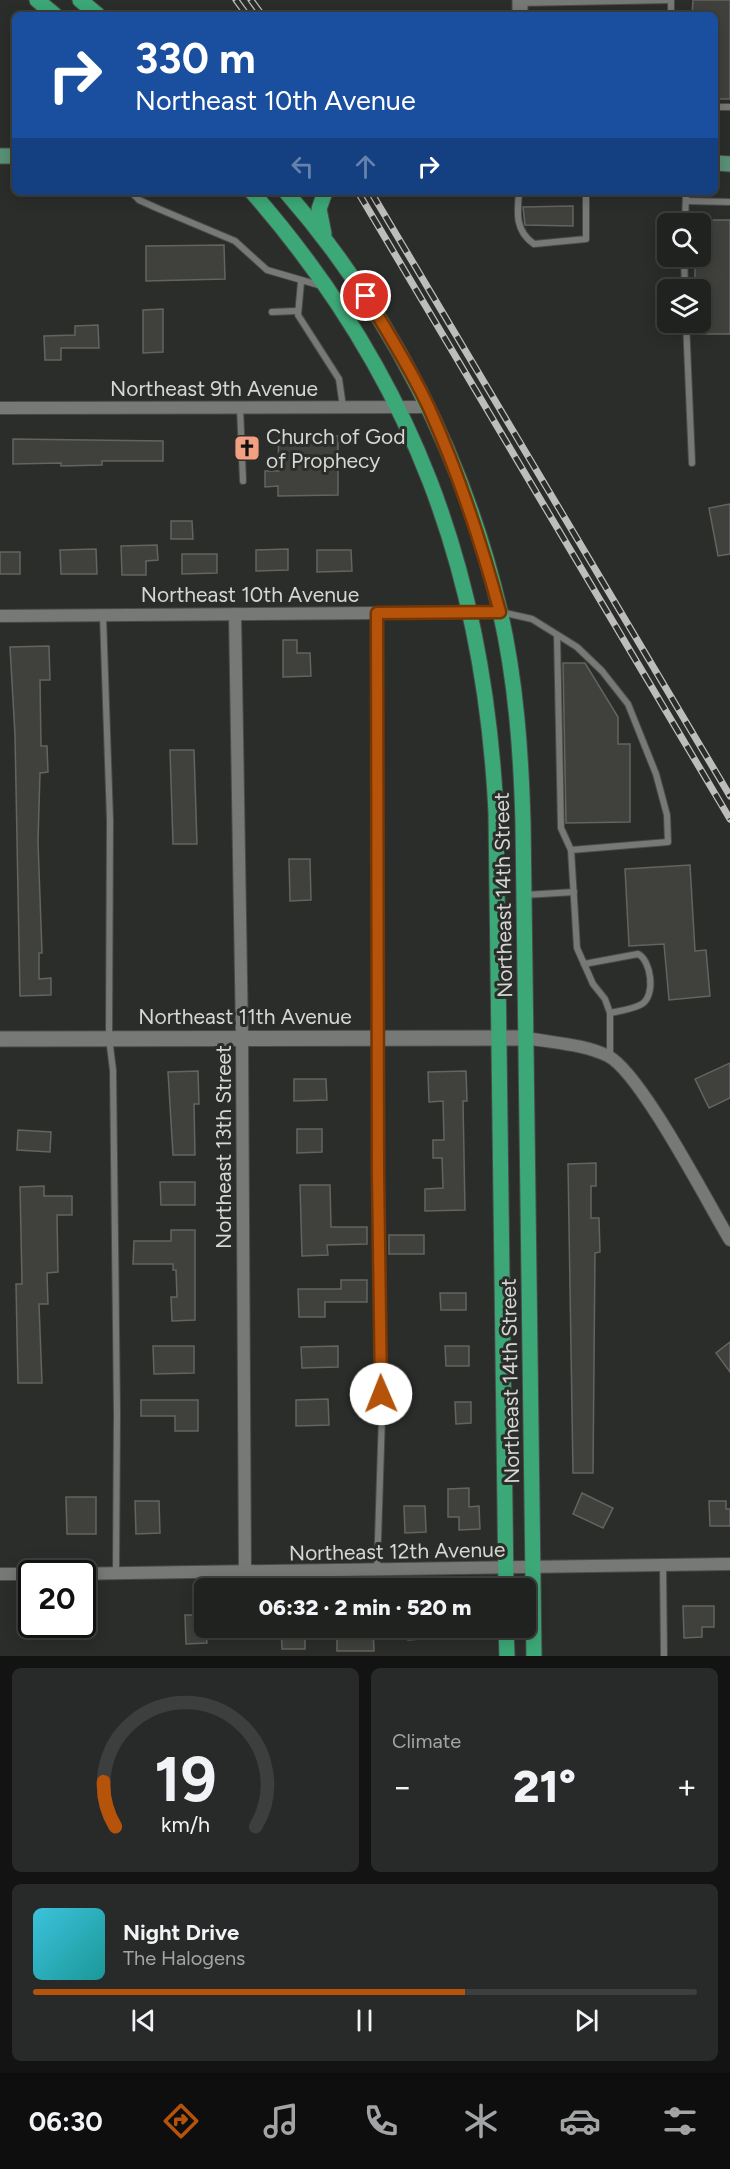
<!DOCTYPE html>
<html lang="en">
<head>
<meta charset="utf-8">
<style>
	:root { --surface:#202220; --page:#282a29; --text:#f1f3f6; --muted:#a2a4a5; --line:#3d3f3e; --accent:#b45309 }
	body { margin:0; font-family:Figtree,sans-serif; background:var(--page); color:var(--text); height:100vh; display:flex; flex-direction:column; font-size:22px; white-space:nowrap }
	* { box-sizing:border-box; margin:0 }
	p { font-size:20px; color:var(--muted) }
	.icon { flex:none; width:33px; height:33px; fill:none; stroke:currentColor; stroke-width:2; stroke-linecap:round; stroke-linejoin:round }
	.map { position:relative; height:1656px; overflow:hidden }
	.drawer { display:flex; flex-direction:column; gap:12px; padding:12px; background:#121312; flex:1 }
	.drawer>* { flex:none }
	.hud { position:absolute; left:12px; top:12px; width:706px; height:183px; border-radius:9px; box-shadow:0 3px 15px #0003,0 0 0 2px var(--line); background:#1a4fa0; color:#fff; overflow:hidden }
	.controls { position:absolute; left:657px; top:213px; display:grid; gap:12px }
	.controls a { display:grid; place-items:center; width:54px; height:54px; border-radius:9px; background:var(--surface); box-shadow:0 3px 15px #0003,0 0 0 2px var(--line); font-size:30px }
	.speed { position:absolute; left:18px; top:1560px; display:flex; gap:12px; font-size:30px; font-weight:700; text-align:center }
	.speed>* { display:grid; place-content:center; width:78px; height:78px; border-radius:50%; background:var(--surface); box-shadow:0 3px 15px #0003,0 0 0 2px var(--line); line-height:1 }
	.speed .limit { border:3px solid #111; border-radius:9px; background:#fff; color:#111 }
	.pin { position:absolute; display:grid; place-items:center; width:51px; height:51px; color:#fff; margin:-26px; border:3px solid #fff; border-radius:50%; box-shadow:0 2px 6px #0007 }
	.me { position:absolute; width:66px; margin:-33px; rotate:359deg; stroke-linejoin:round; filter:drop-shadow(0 0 4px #0008) }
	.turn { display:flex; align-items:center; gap:21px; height:126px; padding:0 24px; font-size:27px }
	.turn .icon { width:78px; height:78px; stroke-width:2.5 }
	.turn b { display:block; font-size:42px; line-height:51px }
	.lanes { display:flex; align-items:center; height:57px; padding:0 24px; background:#0003; justify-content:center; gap:30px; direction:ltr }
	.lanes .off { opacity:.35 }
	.big { font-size:45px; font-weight:800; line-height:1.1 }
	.drawer .tile { flex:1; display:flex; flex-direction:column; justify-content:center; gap:9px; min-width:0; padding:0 21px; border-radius:9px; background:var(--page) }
	.drawer .dial { align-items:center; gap:0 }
	.dial svg { height:156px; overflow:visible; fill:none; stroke:var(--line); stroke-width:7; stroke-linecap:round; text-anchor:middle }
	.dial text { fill:var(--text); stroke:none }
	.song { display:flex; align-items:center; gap:18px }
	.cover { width:72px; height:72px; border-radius:9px; background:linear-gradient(135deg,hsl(190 70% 55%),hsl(180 70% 35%)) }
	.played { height:6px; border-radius:3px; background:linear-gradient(90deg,var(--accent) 65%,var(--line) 65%) }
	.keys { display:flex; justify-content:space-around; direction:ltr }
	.heat { display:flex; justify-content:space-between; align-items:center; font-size:33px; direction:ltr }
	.drawer .tiles { flex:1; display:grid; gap:12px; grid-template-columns:1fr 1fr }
	.tile:last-child { grid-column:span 2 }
	.trip { position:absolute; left:194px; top:1578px; width:342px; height:60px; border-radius:9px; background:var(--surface); box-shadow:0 3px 15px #0003,0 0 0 2px var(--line); font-weight:800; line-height:60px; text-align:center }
	.tab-bar { display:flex; height:96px; justify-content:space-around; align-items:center; background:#0d0e0d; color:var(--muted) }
	.tab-bar .icon { width:42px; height:42px }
	.tab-bar .on { color:var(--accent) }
	.tab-bar b { font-size:27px; color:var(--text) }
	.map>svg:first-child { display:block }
	.building { fill:#40413d; stroke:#636460; stroke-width:1.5 }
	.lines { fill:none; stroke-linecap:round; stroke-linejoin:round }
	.service-casing { stroke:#4a4b49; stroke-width:8 }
	.minor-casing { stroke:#4a4b49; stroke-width:14 }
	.tertiary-casing { stroke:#4a4b49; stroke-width:17 }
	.secondary-casing { stroke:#4a4b49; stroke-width:17 }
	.primary-casing { stroke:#4a4b49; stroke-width:17 }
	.service { stroke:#777976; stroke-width:6 }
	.minor { stroke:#777976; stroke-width:12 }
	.tertiary { stroke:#777976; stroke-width:15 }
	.secondary { stroke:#5a9176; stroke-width:15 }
	.primary { stroke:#3ca877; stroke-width:15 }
	.rail-casing { stroke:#bdbebc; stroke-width:7 }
	.rail { stroke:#2b2d2a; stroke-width:4.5; stroke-dasharray:14; stroke-linecap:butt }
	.route-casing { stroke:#753606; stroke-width:15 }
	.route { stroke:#b45309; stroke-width:10 }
	.labels { text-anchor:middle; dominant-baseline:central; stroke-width:6; stroke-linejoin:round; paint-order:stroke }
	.street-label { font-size:21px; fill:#d6d7d5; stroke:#2b2d2a }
	.poi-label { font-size:21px; fill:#d6d7d5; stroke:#2b2d2a; text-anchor:start }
</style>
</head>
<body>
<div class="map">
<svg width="730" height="1656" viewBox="0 0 730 1656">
	<rect width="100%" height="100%" fill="#2b2d2a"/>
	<g class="building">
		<polygon points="693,0 730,0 730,99 716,99 716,15 692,15"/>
		<polygon points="573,206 573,226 525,225 523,207"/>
		<polygon points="700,220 730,220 730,334 700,334 700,290 695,290 695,256 700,256"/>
		<polygon points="224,245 225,279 146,281 146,246"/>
		<polygon points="163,309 163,352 143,353 143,310"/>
		<polygon points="98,325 99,348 61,348 61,360 45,360 44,336 75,335 75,326"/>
		<polygon points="278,435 338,436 338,495 278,496 278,486 265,487 265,471 279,471"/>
		<polygon points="13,439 163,441 163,461 102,461 102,465 61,466 61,463 13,464"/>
		<polygon points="730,504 730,554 718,556 709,508"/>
		<polygon points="171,521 192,521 193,539 171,539"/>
		<polygon points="157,545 158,560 146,561 146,575 122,575 121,546"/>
		<polygon points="96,549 97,574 61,574 60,550"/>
		<polygon points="288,549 288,570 256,571 256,550"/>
		<polygon points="317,550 351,550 352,571 317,572"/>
		<rect x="0" y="552" width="20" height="22"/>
		<polygon points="182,554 217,554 217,573 182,574"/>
		<polygon points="283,640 297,640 297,653 310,653 311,676 283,677"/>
		<polygon points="49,646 50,680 40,680 41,746 47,746 48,772 40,773 38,842 42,953 39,953 39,979 51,978 51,995 20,996 15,735 10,647"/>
		<polygon points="563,663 585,663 618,717 618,744 630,744 630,822 566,823"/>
		<polygon points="170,750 194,750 197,844 173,844"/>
		<polygon points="289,859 310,859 311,900 290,901"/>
		<polygon points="690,865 695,951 706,950 710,996 669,1000 664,944 629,946 625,869"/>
		<polygon points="730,1063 730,1098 709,1108 695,1079"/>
		<polygon points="198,1071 199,1104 194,1104 195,1155 173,1155 168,1072"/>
		<polygon points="466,1071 467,1101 463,1101 465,1210 425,1211 425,1189 443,1188 442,1158 433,1158 433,1140 444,1140 443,1101 429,1102 428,1072"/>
		<polygon points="294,1079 326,1079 327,1100 294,1101"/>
		<polygon points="297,1129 322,1129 322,1152 297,1153"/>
		<polygon points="18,1130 51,1132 50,1152 17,1150"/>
		<polygon points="596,1163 596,1186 591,1186 591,1218 599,1218 600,1252 595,1253 593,1473 573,1473 568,1164"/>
		<polygon points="160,1182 195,1182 195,1205 161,1205"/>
		<polygon points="300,1185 330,1185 331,1227 367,1227 367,1244 327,1245 328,1255 302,1256"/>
		<polygon points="44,1186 44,1196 72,1196 72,1215 57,1215 58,1272 47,1273 48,1304 39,1304 42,1383 18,1383 16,1284 22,1284 20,1187"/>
		<polygon points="171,1230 195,1230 195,1320 172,1321 171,1297 177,1297 176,1270 173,1270 173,1264 133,1264 134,1241 171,1241"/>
		<rect x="389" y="1235" width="35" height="19"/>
		<polygon points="341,1280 367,1280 367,1302 325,1302 325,1317 299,1317 298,1289 341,1289"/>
		<polygon points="440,1293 466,1293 466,1310 441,1310"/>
		<polygon points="730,1342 730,1372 716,1353"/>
		<polygon points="153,1346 194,1346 194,1373 154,1374"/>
		<polygon points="338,1346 338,1367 302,1368 301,1347"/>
		<polygon points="445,1346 469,1346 469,1366 446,1366"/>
		<polygon points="328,1399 329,1425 296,1426 296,1400"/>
		<polygon points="141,1400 198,1400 198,1431 175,1431 175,1416 141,1416"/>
		<polygon points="455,1402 471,1402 471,1423 456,1424"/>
		<polygon points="469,1488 469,1507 479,1506 480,1529 459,1530 459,1517 448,1517 448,1489"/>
		<polygon points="582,1493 613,1508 603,1528 573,1514"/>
		<polygon points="66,1497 96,1497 96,1534 67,1534"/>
		<polygon points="135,1501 159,1501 160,1533 136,1534"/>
		<polygon points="709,1501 726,1501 726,1509 730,1509 730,1526 710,1526"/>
		<polygon points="404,1506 425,1506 426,1532 405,1533"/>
		<polygon points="683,1606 714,1606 714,1627 702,1627 702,1637 684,1638"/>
		<polygon points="185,1615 204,1615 207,1643 186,1644"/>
		<polygon points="281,1628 305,1628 305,1649 282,1649"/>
		<polygon points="337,1628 373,1628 374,1651 337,1651"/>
		<polygon points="407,1628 447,1628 447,1637 408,1640"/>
	</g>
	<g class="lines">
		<defs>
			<g id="service">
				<polyline points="671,0 671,15"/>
				<polyline points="521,3 671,0"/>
				<polyline points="716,107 730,107"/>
				<polyline points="131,192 139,200 159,209 235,241 267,270 322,286"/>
				<path d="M519 192C517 213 515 231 534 244L586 239V192"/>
				<polyline points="686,201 730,202"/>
				<polyline points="685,224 686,192"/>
				<polyline points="684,256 685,290"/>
				<polyline points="301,282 298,315 339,379 343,407"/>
				<polyline points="272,312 296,311"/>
				<polyline points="686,322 692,463"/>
				<polyline points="240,408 243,481"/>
				<polyline points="501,612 532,619 577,647 602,671 628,704 656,774 667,815 668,842 571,850 577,948 593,984 605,999 610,1013 610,1056"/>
				<polyline points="377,613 378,1172 382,1415 377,1570"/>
				<polyline points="103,616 110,820 109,1038 113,1070 117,1413 116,1573"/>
				<polyline points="557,635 561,828 571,850"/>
				<polyline points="525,895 574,892"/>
				<path d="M584 964 638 954C651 960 656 995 642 1004 634 1009 619 1011 610 1013"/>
				<polyline points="663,1566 664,1656"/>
			</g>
			<g id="minor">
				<polyline points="0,408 428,407"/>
				<polyline points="235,614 242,1037 245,1573"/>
				<polyline points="0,616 500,612"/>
				<path d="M527 1038C553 1043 584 1044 608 1056 641 1073 707 1202 730 1240"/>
				<polyline points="0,1574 32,1574"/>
				<polyline points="64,1574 730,1564"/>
			</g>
			<g id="tertiary">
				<polyline points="520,0 520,15"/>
				<polyline points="0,1039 527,1038"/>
			</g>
			<g id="secondary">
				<polyline points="0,156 15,156"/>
				<polyline points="716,163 730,164"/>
			</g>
			<g id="primary">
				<polyline points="37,0 55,15"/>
				<polyline points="80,0 98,15"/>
				<path d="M252 192C412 375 484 571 496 812L506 1588"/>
				<path d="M286 192C390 311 464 457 500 611 516 681 521 752 523 823L534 1656"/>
				<polyline points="324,234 319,209 325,192"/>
				<polyline points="506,1628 507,1656"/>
			</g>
		</defs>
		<use href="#service" class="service-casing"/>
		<use href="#minor" class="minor-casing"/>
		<use href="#tertiary" class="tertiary-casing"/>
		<use href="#secondary" class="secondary-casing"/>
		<use href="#primary" class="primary-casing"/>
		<use href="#service" class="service"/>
		<use href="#minor" class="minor"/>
		<use href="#tertiary" class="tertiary"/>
		<use href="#secondary" class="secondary"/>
		<use href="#primary" class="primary"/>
		<defs>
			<g id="rail">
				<polyline points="236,0 247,15"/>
				<polyline points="251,0 262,15"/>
				<polyline points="358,192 730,819"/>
				<polyline points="371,192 730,796"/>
			</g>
		</defs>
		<use href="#rail" class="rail-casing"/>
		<use href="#rail" class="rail"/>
	</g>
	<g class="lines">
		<defs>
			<path id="route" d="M366 296C388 333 411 369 429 408 459 474 481 542 500 612L377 613 378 1172 381 1394"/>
		</defs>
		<use href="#route" class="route-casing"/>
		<use href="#route" class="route"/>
	</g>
	<defs>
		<symbol id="church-square" viewBox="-11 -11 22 22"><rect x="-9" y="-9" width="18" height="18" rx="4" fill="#f2a081" stroke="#2b2d2a"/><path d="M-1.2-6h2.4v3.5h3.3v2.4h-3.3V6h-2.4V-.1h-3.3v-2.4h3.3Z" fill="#111"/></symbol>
	</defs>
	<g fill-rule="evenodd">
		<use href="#church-square" x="232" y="433" width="30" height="30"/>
	</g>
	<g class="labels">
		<g class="street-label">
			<text x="214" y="388">Northeast 9th Avenue</text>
			<text x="250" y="594">Northeast 10th Avenue</text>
			<text transform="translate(503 895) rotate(-91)">Northeast 14th Street</text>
			<text x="245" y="1016">Northeast 11th Avenue</text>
			<text transform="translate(223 1147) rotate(-90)">Northeast 13th Street</text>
			<text transform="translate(510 1381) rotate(-91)">Northeast 14th Street</text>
			<text transform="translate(397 1551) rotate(-1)">Northeast 12th Avenue</text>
		</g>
		<g class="poi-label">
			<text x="266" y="436">Church of God<tspan x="266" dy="24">of Prophecy</tspan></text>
		</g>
	</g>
</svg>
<div class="controls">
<a><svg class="icon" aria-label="search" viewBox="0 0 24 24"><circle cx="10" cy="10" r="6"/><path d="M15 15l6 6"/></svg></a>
<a><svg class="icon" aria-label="layers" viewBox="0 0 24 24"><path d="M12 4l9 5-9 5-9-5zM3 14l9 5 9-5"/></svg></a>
</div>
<div class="speed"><div class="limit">20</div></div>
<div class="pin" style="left:366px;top:296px;background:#d93025"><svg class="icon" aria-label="arrive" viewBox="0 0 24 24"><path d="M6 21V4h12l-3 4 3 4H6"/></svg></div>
<svg class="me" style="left:381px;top:1394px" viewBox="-20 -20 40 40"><circle r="19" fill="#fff"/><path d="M0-13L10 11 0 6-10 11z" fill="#b45309"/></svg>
<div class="trip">06:32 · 2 min · 520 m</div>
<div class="hud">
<div class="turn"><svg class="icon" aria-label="right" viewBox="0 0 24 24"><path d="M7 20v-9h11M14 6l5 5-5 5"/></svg><div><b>330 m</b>Northeast 10th Avenue</div></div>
<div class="lanes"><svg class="icon off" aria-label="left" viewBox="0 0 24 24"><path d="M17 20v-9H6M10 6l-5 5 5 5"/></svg><svg class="icon off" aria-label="ahead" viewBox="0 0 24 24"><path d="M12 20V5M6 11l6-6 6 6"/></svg><svg class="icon" aria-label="right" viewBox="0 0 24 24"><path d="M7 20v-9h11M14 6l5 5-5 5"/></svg></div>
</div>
</div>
<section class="drawer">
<div class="tiles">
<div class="tile dial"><svg viewBox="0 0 100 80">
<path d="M14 69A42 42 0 1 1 86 69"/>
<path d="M14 69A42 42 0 0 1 8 46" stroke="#b45309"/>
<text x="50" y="56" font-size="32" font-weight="700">19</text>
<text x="50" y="72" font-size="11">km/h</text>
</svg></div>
<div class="tile"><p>Climate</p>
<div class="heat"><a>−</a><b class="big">21°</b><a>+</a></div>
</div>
<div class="tile">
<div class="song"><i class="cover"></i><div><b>Night Drive</b><p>The Halogens</p></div></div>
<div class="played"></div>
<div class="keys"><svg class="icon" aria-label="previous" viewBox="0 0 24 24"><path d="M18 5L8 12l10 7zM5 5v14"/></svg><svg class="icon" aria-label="pause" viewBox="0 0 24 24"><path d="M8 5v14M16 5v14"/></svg><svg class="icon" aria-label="next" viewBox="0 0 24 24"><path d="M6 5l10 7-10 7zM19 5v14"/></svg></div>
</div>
</div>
</section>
<nav class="tab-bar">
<b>06:30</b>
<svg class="icon on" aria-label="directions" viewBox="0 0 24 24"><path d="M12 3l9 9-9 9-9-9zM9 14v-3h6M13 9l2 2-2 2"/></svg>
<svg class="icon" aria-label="music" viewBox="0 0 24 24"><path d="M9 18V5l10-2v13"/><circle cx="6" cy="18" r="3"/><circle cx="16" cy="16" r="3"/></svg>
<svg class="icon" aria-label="phone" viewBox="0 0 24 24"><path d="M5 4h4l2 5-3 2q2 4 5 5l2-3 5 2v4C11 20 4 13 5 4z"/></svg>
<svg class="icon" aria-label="climate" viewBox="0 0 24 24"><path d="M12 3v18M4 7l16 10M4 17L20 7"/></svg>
<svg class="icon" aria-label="car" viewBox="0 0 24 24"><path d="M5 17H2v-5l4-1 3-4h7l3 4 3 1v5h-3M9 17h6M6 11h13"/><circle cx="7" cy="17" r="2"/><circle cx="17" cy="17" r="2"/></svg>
<svg class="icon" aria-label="filters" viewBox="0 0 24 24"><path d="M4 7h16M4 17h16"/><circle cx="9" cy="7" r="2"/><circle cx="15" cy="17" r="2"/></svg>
</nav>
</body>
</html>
